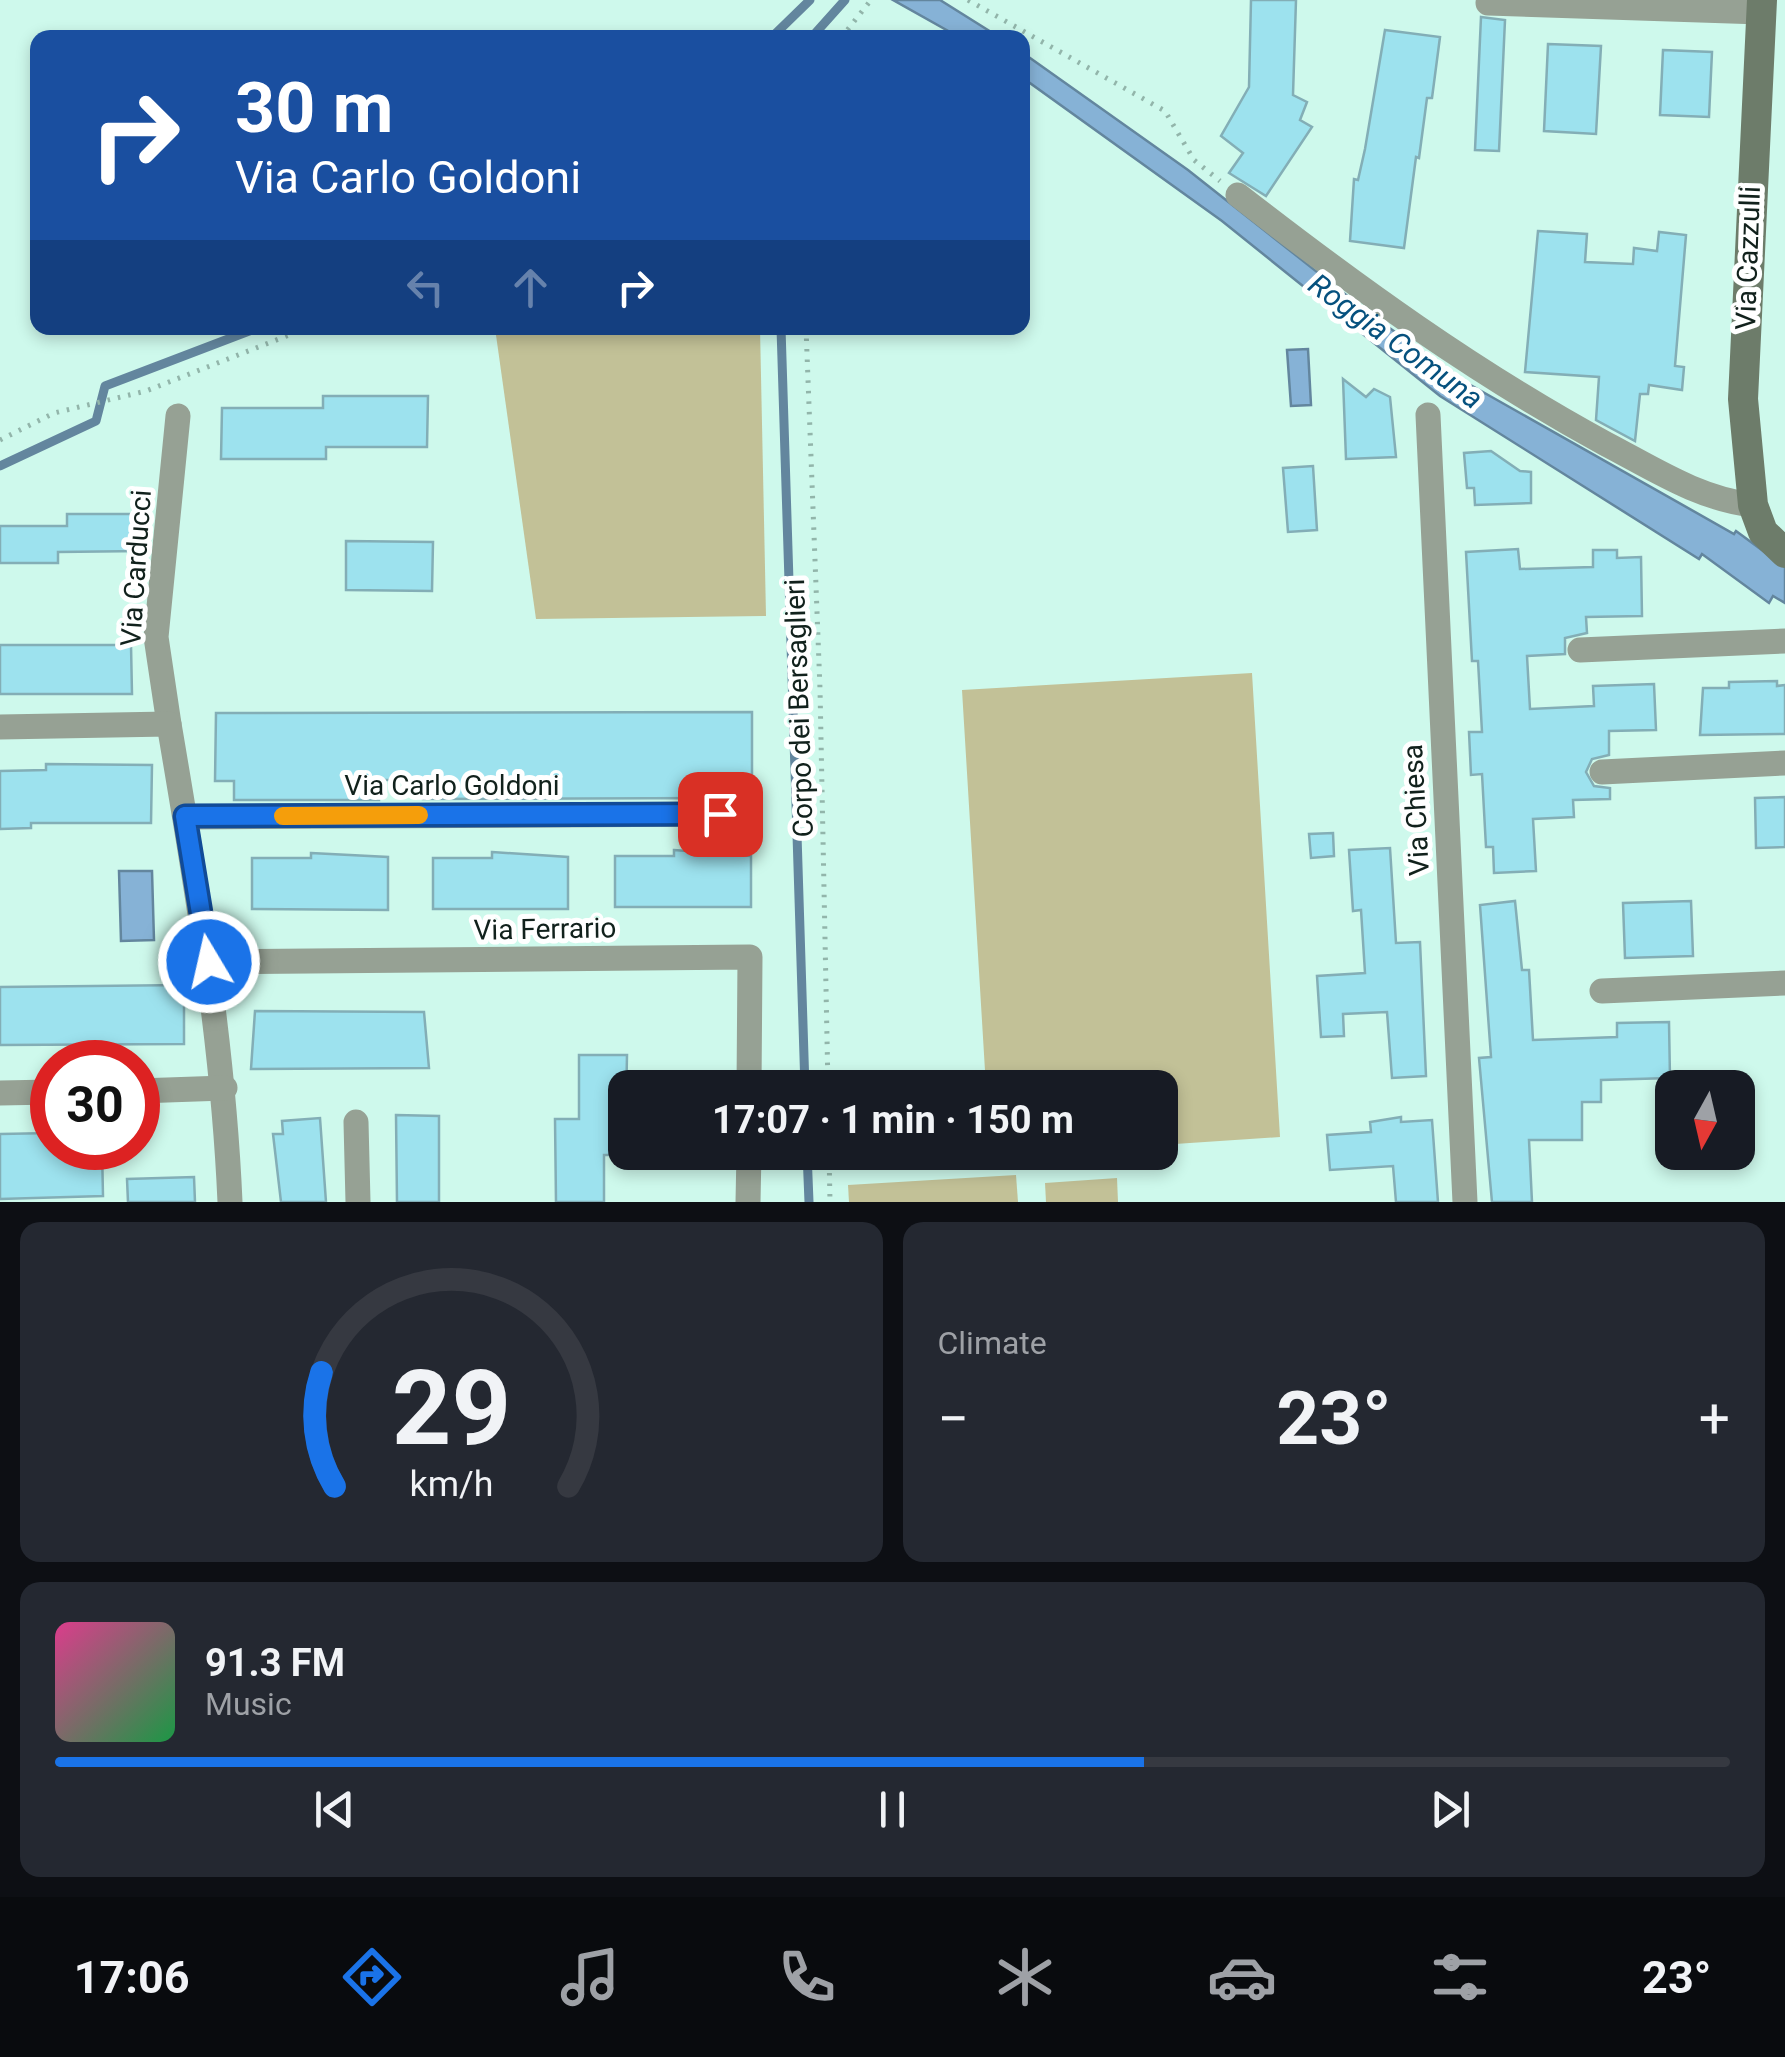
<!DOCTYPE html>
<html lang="en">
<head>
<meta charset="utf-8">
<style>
	:root { --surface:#171b24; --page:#242831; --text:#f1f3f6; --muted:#9ea1a6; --line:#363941; --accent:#1a73e8 }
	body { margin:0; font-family:Roboto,sans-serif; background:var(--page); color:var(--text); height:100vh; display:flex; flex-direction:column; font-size:38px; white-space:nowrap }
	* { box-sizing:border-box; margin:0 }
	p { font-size:32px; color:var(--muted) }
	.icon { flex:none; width:55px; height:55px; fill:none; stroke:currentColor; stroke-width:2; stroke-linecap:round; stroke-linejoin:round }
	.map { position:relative; height:1202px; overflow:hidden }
	.panel { display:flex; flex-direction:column; gap:20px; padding:20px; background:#0d0f14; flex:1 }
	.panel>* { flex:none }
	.banner { position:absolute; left:30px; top:30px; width:1000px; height:305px; border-radius:20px; box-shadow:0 5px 15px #0003; background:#1a4fa0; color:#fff; overflow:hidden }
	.needle { width:65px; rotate:188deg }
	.buttons { position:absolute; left:1655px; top:1070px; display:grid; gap:20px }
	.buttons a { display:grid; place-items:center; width:100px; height:100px; border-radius:20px; background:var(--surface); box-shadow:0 5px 15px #0003; font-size:50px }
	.speed { position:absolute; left:30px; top:1040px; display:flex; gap:20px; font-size:50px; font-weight:700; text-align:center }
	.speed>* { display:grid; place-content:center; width:130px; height:130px; border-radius:50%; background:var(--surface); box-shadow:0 5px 15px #0003; line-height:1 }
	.speed .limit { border:15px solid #d22; background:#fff; color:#111 }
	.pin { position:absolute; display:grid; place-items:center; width:85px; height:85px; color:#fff; margin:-42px; border-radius:20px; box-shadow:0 5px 15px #0006 }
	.me { position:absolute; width:110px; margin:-55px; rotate:351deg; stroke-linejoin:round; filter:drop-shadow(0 0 8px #0008) }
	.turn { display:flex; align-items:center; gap:35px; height:210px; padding:0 40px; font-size:45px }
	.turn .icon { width:130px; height:130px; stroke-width:2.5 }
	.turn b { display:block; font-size:70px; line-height:85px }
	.lanes { display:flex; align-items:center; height:95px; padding:0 40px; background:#0003; justify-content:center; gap:50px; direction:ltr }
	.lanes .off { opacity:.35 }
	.big { font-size:75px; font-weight:700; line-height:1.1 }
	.panel .tile { flex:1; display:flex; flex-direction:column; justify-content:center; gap:15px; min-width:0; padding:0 35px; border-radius:20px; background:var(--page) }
	.panel .dial { align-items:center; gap:0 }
	.dial svg { height:260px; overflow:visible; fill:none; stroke:var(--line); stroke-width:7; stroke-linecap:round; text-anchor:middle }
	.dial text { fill:var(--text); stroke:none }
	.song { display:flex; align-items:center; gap:30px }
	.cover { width:120px; height:120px; border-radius:15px; background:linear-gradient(135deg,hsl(330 70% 55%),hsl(140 70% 35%)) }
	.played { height:10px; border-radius:5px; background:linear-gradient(90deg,var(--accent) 65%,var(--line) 65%) }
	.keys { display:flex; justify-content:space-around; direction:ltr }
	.heat { display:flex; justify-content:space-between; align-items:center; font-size:55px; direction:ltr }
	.panel .tiles { flex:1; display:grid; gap:20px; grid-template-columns:1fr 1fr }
	.tile:last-child { grid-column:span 2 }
	.trip { position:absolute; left:608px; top:1070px; width:570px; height:100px; border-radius:20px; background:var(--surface); box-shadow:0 5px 15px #0003; font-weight:700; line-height:100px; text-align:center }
	.tabs { display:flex; height:160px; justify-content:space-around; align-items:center; background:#090b0e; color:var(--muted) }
	.tabs .icon { width:70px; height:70px }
	.tabs .current { color:var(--accent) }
	.tabs b { font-size:45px; color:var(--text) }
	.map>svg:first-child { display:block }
	.green { fill:#c2c197 }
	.water { fill:#86b2d6; stroke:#63869e; stroke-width:2.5 }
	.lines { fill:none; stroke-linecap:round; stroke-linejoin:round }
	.stream { stroke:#63869e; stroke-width:9 }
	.building { fill:#9de2ee; stroke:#83aeb6; stroke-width:2.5 }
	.path { stroke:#92b5aa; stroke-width:5; stroke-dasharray:2.5 8; stroke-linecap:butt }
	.street { stroke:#96a194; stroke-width:25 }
	.secondary { stroke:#6d7c6a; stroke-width:30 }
	.route-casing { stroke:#114b97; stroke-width:25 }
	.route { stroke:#1a73e8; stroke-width:18 }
	.slow { stroke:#f59e0b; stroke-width:18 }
	.labels { text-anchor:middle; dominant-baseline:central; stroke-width:10; stroke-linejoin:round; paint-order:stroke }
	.street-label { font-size:28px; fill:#11211c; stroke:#fff }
	.water-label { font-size:30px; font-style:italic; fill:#06517e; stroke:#fff }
</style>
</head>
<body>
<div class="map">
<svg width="1785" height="1202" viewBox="0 0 1785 1202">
	<rect width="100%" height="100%" fill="#cef9ec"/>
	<g class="green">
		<polygon points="495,328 760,328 766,616 536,619"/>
		<polygon points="1252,673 1280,1137 1160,1145 1160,1088 986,1087 962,690"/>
		<polygon points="1016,1175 1018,1202 849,1202 848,1185"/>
		<polygon points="1117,1178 1118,1202 1046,1202 1045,1183"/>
	</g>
	<g class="water">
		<polygon points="893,0 940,0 999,37 959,37"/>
		<polygon points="1023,53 1188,170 1374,317 1467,383 1734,534 1736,531 1785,567 1785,603 1773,596 1769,603 1702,554 1699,559 1440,396 1222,221 1023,78"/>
		<polygon points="1308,349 1311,405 1291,406 1287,350"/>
		<polygon points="119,871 152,871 154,940 121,941"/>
	</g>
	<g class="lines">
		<g class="stream">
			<polyline points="771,38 810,0"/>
			<polyline points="811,38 845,0"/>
			<polyline points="781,328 805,1088"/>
			<polyline points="0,466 96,421 105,386 257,328"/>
			<polyline points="807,1152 809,1202"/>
		</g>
	</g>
	<g class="building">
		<polygon points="1251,0 1296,0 1293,95 1307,102 1300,120 1312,127 1266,196 1229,173 1243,153 1221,136 1249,87"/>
		<polygon points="1481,17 1505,20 1499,151 1475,150"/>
		<polygon points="1385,30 1440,37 1432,98 1427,98 1419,158 1416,157 1404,248 1350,241 1354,179 1358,180 1365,149"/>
		<polygon points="1548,44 1601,46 1596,134 1544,131"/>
		<polygon points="1663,50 1712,52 1709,117 1660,115"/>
		<polygon points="1538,231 1587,234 1585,262 1633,264 1634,248 1657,251 1659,232 1686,235 1675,366 1684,367 1682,390 1649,385 1648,394 1640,394 1635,441 1596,420 1599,377 1525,372"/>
		<polygon points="1343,379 1366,397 1374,389 1390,397 1396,457 1346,459"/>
		<polygon points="323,396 428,396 427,447 326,447 326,459 221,459 222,408 323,408"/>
		<polygon points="1491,451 1520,471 1531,472 1531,503 1475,505 1474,488 1467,488 1464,453"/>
		<polygon points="1313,466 1317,530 1288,532 1283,468"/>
		<polygon points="67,514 142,514 142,551 58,552 58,563 0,563 0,526 67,526"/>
		<polygon points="346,541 433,542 432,591 346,590"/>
		<polygon points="1518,549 1520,569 1593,567 1593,550 1617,550 1617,558 1641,557 1642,616 1586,617 1587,633 1565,638 1565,654 1527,656 1530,709 1594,706 1593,686 1654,684 1656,730 1609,731 1609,755 1592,759 1586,772 1594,786 1610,788 1610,799 1573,800 1574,817 1533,819 1536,871 1494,873 1493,847 1486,847 1482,774 1471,775 1469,732 1482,732 1478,661 1472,661 1466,552"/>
		<polygon points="0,645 131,645 132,694 0,694"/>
		<polygon points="1777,681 1777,686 1785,685 1785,734 1700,735 1703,688 1729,688 1729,682"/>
		<polygon points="752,712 752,804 732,804 720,798 423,799 423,780 379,780 379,800 234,800 234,781 215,781 216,713"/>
		<polygon points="46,764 152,765 151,823 31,823 31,828 0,829 0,771 46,770"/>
		<polygon points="1785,797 1785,847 1756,848 1755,798"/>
		<polygon points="1333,833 1334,856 1311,858 1309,834"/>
		<polygon points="1390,848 1396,943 1420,942 1426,1076 1392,1078 1387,1012 1343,1014 1344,1036 1321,1037 1317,976 1365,973 1361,910 1353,911 1349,850"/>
		<polygon points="674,850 751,856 751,907 615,907 615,856 674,856"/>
		<polygon points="492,852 568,857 568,909 433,909 433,858 492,858"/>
		<polygon points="311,853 388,857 388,910 252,909 252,858 311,858"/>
		<polygon points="1515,901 1522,970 1529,970 1533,1040 1617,1037 1617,1023 1669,1022 1670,1078 1601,1080 1601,1102 1582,1102 1582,1140 1529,1140 1532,1202 1492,1202 1479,1058 1491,1057 1480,905"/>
		<polygon points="1691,901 1693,956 1625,958 1623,903"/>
		<polygon points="184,985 184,1044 0,1045 0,987"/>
		<polygon points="255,1011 424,1012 429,1068 251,1069"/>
		<polygon points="579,1055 627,1055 625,1155 604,1155 604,1202 556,1202 555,1119 579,1119"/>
		<polygon points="396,1115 439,1116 439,1202 397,1202"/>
		<polygon points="1401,1117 1401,1122 1432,1120 1438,1202 1396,1202 1393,1166 1330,1170 1327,1135 1371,1132 1370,1122"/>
		<polygon points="320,1118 326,1202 281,1202 273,1134 283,1134 282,1121"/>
		<polygon points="52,1133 52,1148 102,1148 103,1196 0,1199 0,1134"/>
		<polygon points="194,1177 195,1202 128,1202 127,1179"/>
	</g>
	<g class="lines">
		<g class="path">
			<polyline points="968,0 1165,111 1194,160 1220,181"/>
			<polyline points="841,38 871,0"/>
			<polyline points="806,328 820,689 828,1088"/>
			<polyline points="0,440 54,413 146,391 307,328"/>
			<polyline points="829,1152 830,1202"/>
		</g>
		<g class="street">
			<polyline points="1488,3 1761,12"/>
			<path d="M1238 195C1355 286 1475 373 1606 444 1654 469 1699 499 1753 505"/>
			<polyline points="1428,415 1465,1202"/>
			<polyline points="1580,650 1785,641"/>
			<polyline points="169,724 156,637 178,416"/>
			<path d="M0 727 169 724C196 883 223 1040 230 1202"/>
			<polyline points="1602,772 1785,763"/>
			<polyline points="185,817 720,814"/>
			<polyline points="209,962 750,957 749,1088"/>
			<polyline points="1602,991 1785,983"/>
			<polyline points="138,1091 225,1088"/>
			<polyline points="0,1093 52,1092"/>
			<polyline points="356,1122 358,1202"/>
			<polyline points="748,1202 749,1152"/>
		</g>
		<polyline class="secondary" points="1762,0 1743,399 1753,505 1763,532 1785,553"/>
	</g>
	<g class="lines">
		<defs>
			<polyline id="route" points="209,962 185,816 720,814"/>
		</defs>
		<use href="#route" class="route-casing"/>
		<use href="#route" class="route"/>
		<polyline class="slow" points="283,816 419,815"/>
	</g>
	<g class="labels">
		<g class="street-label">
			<text transform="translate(1748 258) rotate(-88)">Via Cazzulli</text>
			<text transform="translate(136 568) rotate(-86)">Via Carducci</text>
			<text transform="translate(799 708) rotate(-92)">Corpo dei Bersaglieri</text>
			<text x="452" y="785">Via Carlo Goldoni</text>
			<text transform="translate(1416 810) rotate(-93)">Via Chiesa</text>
			<text transform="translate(545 929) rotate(-1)">Via Ferrario</text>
		</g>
		<g class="water-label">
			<text transform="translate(1396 341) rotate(36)">Roggia Comuna</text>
		</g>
	</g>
</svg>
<div class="buttons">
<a><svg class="needle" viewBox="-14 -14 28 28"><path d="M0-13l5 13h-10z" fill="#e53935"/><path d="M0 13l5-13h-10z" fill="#9ea1a6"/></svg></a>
</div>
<div class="speed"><div class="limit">30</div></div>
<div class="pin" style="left:720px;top:814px;background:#d93025"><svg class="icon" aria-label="arrive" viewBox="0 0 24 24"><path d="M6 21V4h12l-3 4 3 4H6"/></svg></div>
<svg class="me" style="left:209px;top:962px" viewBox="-20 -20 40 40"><circle r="17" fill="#1a73e8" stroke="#fff" stroke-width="3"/><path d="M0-11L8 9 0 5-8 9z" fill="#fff"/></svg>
<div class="trip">17:07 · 1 min · 150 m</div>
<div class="banner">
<div class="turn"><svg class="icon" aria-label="right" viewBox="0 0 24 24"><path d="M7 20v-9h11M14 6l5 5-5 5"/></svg><div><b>30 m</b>Via Carlo Goldoni</div></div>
<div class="lanes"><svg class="icon off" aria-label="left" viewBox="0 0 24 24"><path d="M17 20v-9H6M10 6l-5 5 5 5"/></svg><svg class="icon off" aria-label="ahead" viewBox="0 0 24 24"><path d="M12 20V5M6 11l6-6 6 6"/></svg><svg class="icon" aria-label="right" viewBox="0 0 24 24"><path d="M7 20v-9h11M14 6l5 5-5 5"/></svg></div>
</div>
</div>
<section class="panel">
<div class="tiles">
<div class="tile dial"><svg viewBox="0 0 100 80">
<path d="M14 69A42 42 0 1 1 86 69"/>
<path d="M14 69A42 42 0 0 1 10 34" stroke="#1a73e8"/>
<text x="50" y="56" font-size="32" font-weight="700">29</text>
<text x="50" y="72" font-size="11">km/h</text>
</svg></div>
<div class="tile"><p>Climate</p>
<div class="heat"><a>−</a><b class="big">23°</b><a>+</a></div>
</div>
<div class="tile">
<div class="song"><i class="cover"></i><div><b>91.3 FM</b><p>Music</p></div></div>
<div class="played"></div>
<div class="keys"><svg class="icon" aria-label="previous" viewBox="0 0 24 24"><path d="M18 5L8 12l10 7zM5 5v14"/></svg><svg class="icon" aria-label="pause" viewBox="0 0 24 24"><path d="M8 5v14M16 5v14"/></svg><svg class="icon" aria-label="next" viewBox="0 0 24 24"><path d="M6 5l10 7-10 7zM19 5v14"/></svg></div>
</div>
</div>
</section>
<nav class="tabs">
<b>17:06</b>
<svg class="icon current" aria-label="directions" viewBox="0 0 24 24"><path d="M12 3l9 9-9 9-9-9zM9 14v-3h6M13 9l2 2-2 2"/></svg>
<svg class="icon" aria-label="music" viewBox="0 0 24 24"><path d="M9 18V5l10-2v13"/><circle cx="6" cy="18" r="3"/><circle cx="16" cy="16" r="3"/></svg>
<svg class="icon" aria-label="phone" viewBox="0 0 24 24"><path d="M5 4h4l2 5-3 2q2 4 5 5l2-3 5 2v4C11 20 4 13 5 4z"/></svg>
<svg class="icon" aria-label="climate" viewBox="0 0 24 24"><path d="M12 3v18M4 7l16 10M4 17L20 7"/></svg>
<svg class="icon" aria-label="car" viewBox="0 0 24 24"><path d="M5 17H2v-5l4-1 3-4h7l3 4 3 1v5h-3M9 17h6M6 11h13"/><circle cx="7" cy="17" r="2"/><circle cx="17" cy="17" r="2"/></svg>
<svg class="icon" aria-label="filters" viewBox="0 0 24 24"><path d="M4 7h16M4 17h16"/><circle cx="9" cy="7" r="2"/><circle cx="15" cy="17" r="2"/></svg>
<b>23°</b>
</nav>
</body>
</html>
